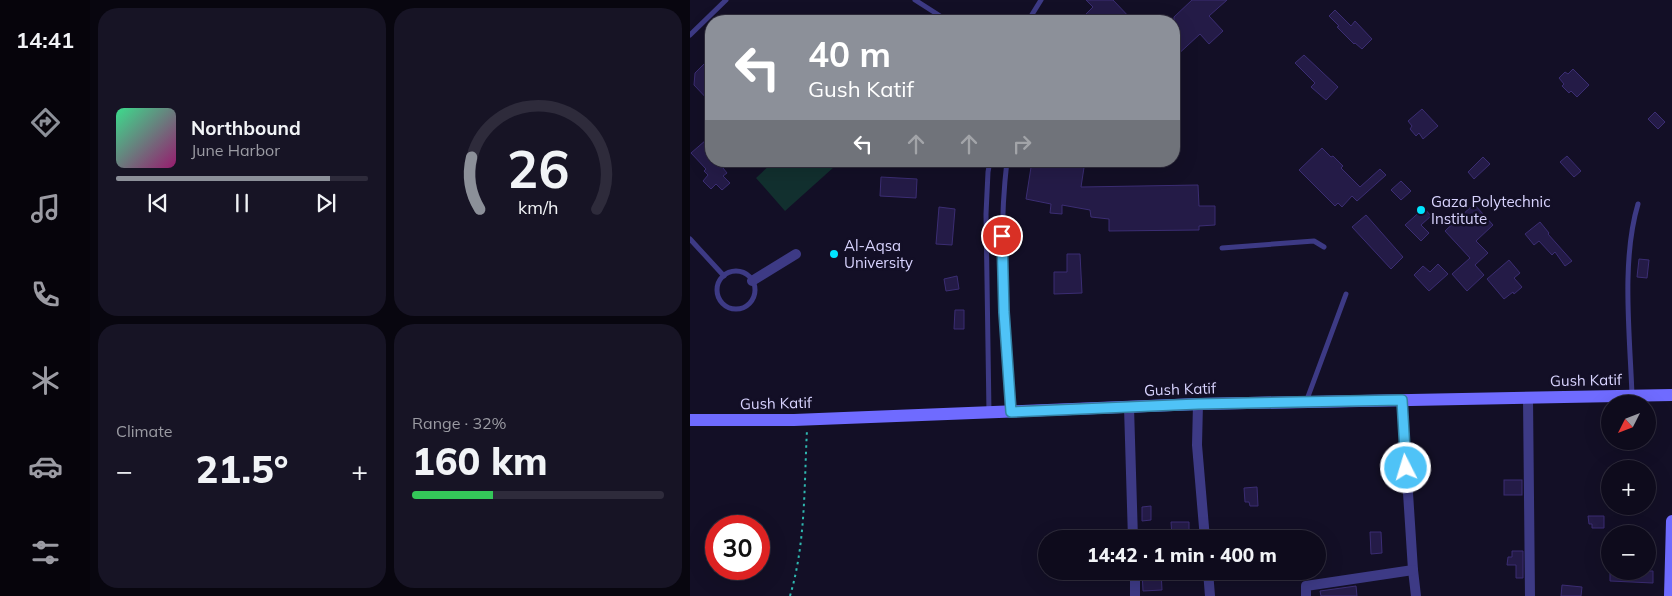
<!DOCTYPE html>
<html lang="en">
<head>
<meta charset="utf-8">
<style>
	:root { --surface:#0e0b1c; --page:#171425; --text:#f1f3f6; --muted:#9b9ba3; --line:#2e2b3b; --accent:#8c9099 }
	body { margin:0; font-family:Mulish,sans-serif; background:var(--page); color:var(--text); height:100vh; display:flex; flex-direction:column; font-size:19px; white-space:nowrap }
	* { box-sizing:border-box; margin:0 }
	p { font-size:16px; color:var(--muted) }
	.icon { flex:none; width:28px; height:28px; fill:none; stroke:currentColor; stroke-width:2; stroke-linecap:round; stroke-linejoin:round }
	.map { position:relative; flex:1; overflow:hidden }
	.details { display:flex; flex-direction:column; gap:8px; padding:8px; background:#08060f; width:600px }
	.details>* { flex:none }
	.banner { position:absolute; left:15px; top:15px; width:475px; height:152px; border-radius:20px; box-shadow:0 5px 20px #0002,0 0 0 1px var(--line); background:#8c9099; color:#fff; overflow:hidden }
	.needle { width:32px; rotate:228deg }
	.buttons { position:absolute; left:911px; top:395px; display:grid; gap:10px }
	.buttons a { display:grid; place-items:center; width:55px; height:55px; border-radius:50%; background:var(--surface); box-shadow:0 5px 20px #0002,0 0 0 1px var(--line); font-size:25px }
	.speed { position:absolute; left:15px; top:515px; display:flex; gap:10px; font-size:25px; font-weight:700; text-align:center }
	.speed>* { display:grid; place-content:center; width:65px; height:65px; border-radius:50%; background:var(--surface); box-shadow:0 5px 20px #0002,0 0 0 1px var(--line); line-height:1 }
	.speed .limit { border:8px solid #d22; background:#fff; color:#111 }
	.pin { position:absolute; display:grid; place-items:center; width:42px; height:42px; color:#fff; margin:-21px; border:2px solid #fff; border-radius:50%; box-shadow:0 1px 5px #0007 }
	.me { position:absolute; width:55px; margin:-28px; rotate:355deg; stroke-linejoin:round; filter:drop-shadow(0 0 4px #0008) }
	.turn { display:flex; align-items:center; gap:18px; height:105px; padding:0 20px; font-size:22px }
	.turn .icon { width:65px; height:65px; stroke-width:2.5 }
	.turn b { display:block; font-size:35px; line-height:42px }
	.lanes { display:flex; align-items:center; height:48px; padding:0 20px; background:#0003; justify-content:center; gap:25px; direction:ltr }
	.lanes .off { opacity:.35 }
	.big { font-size:38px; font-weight:800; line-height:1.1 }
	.details .widget { flex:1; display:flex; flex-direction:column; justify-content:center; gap:8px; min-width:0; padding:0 18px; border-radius:20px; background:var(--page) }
	.details .dial { align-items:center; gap:0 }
	.dial svg { height:130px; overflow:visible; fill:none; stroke:var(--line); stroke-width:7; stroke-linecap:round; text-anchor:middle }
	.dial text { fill:var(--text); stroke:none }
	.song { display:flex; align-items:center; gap:15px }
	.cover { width:60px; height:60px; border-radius:8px; background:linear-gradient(135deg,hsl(150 70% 55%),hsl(320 70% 35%)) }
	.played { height:5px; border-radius:2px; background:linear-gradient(90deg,var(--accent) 85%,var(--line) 85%) }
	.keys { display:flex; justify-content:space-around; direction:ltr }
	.heat { display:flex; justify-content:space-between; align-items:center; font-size:28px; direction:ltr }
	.charge { height:8px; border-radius:4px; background:linear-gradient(90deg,#34c759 32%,var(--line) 0) }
	.details .tiles { flex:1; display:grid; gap:8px; grid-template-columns:repeat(2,1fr) }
	.trip { position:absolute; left:348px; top:530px; width:288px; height:50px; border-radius:25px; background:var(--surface); box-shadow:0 5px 20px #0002,0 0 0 1px var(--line); font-weight:800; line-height:50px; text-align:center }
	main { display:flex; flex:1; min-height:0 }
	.tabs { display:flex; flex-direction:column; width:90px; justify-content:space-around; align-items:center; background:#06040b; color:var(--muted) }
	.tabs .icon { width:35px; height:35px }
	.tabs .active { color:var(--accent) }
	.tabs b { font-size:22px; color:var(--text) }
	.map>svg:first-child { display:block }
	.green { fill:#12302f }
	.building { fill:#241b47; stroke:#3b2d73 }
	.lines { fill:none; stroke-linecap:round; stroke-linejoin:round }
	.path { stroke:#2fb8b0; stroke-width:2; stroke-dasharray:2.5 4; stroke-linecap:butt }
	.lane { stroke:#3d3a85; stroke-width:5 }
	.street { stroke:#3d3a85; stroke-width:10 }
	.secondary { stroke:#6f6bff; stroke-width:12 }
	.route-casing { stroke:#337fa1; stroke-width:12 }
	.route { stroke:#4fc3f7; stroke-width:9 }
	.poi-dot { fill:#00e5ff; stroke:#130f26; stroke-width:2 }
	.labels { text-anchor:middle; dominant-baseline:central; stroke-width:5; stroke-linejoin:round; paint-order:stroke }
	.poi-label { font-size:15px; fill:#d9d4ff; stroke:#130f26; text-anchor:start }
	.street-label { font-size:15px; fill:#d9d4ff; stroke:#130f26 }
</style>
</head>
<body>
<main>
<nav class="tabs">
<b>14:41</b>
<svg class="icon active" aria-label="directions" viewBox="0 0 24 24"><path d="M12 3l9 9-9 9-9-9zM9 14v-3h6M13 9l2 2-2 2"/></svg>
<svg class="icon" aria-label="music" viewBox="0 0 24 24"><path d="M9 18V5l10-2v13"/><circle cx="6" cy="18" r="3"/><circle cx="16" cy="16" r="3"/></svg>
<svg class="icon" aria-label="phone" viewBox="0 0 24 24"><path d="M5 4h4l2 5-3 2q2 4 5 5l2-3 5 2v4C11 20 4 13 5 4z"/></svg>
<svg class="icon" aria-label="climate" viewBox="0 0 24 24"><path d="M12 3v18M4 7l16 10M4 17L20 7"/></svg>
<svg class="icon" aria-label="car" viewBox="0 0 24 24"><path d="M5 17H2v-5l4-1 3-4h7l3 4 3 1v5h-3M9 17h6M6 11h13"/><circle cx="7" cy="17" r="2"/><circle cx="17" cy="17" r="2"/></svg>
<svg class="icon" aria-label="filters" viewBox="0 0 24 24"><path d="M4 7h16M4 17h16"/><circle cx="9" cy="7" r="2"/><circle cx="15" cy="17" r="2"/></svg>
</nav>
<section class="details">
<div class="tiles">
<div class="widget">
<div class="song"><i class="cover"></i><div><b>Northbound</b><p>June Harbor</p></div></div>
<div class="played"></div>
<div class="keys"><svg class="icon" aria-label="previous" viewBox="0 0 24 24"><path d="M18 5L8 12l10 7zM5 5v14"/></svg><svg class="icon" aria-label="pause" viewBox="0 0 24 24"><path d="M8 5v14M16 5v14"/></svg><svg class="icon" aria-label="next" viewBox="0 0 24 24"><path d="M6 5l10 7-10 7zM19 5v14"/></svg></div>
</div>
<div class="widget dial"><svg viewBox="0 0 100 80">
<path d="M14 69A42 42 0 1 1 86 69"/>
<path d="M14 69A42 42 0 0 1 9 37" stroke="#8c9099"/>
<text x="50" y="56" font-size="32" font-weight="700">26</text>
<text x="50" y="72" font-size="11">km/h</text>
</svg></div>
<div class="widget"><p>Climate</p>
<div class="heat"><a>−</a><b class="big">21.5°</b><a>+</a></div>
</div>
<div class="widget"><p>Range · 32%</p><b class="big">160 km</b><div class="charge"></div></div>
</div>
</section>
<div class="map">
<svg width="982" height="596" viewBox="0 0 982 596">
	<rect width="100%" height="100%" fill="#130f26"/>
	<polygon class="green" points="84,161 139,161 144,167 95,211 66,178"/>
	<g class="building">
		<polygon points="396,0 423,0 443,21 399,21 394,16 403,7"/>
		<polygon points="502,0 537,0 519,16 533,31 519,44 510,34 484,58 484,17"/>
		<polygon points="645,10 661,26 665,21 682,39 672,49 665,43 664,44 647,27 649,26 639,16"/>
		<polygon points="614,55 648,87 636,100 621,87 625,83 605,63"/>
		<polygon points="21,57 21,103 4,85 5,73"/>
		<polygon points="883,69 899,85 887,97 881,91 879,93 872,86 874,84 869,78 875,72 878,74"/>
		<polygon points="732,109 748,126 733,139 729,133 726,136 720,129 722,126 718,121"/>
		<polygon points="965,112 975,122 968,129 958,119"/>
		<polygon points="16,140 21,146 21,161 40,161 33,168 37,173 33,176 40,183 32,190 26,184 21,189 13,181 18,175 14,171 16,169 1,153"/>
		<polygon points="632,148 641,157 643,156 653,166 651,168 670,187 690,169 696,175 667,201 662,196 652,207 648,203 645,206 609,170"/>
		<polygon points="877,156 891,171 884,177 870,162"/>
		<polygon points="793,157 800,164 784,179 778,172"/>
		<polygon points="342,161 395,161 391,187 508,185 509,206 525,206 525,225 509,226 509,230 419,231 419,219 401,217 400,210 372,205 372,214 360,213 361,204 336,199"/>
		<polygon points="191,177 227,179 226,198 190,196"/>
		<polygon points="711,181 721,191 711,200 701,190"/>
		<polygon points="784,204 803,225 786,241 798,253 785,265 794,275 777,291 762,274 780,258 755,231"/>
		<polygon points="249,207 265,209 262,245 246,244"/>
		<polygon points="734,208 741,216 731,225 739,233 731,241 715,225"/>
		<polygon points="676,215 713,257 701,269 662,227"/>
		<polygon points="850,222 859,233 858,234 882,261 875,266 865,252 862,255 849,241 844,245 835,234"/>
		<polygon points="377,254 390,254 392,293 364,294 364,272 377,272"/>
		<polygon points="949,259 959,260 957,278 947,277"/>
		<polygon points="819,260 830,273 824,278 832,287 824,294 823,292 814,299 797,279"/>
		<polygon points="748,264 758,274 739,291 724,275 733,266 740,272"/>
		<polygon points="267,276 269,289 256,291 254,279"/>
		<polygon points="265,310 274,310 274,329 264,329"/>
		<rect x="814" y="480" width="18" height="15"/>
		<polygon points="567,487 568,506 560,506 559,502 555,502 554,488"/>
		<polygon points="461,506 461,520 452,521 452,507"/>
		<polygon points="898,516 914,516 914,528 902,528 902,524 899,524"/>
		<polygon points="481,522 499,522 499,535 494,535 494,539 486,539 486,536 482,536"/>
		<polygon points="680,532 691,532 692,553 681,554"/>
		<polygon points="822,551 833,551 833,578 826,578 826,565 817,565 818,557 822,557"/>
		<polygon points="452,571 471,571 472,590 453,591"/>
		<polygon points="920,571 963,571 963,583 920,581"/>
		<polygon points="872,585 892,587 891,596 871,596"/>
		<polygon points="666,586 667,596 631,596 630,591"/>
	</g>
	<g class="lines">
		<path class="path" d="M100 596C116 542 114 485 117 430"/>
		<g class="lane">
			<polyline points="225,0 258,21"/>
			<polyline points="338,21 351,0"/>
			<polyline points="0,35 36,0"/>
			<path d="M317 161C307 245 315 328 321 412"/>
			<polyline points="0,239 34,276"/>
			<polyline points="532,248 624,241 634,247"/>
			<circle cx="46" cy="290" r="19"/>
			<path d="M942 395C940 336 931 261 948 204"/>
			<polyline points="616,402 656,294"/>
			<polyline points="299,413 296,214 298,172 300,161"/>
		</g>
		<g class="street">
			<polyline points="62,281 106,254"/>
			<polyline points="838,398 840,596"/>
			<polyline points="712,400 723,570 726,596"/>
			<polyline points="508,404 507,445 515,539"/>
			<polyline points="439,407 443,539"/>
			<polyline points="445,571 445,596"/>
			<polyline points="518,571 520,596"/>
			<polyline points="616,596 616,586 723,570"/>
		</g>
		<g class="secondary">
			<polyline points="0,420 104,420 508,404 982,395"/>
			<polyline points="980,596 982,521"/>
		</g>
	</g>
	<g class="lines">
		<defs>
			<polyline id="route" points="312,236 314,312 321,412 508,404 712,400 716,468"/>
		</defs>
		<use href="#route" class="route-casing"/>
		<use href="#route" class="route"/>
	</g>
	<g class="poi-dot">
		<circle cx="731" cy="210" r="5"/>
		<circle cx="144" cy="254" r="5"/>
	</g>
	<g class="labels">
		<g class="poi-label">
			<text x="741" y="201">Gaza Polytechnic<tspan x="741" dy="17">Institute</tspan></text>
			<text x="154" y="245">Al-Aqsa<tspan x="154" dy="17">University</tspan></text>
		</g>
		<g class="street-label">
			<text transform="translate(896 380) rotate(-1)">Gush Katif</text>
			<text transform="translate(490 389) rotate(-2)">Gush Katif</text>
			<text transform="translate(86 403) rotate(-1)">Gush Katif</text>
		</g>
	</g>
</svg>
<div class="buttons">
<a><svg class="needle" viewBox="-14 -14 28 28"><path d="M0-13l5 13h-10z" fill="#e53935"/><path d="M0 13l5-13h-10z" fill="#9b9ba3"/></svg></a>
<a>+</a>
<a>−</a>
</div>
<div class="speed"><div class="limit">30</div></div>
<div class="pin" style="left:312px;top:236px;background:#d93025"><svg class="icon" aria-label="arrive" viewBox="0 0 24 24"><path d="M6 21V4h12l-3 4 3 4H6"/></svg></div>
<svg class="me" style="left:716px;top:468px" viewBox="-20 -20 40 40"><circle r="17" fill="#4fc3f7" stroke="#fff" stroke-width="3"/><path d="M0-11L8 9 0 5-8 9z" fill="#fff"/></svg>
<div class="trip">14:42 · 1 min · 400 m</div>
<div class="banner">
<div class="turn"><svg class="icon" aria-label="left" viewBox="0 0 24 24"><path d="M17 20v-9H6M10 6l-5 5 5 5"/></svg><div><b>40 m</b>Gush Katif</div></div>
<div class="lanes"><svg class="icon" aria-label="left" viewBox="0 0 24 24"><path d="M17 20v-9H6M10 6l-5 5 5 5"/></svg><svg class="icon off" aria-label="ahead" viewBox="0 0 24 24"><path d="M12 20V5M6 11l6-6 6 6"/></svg><svg class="icon off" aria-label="ahead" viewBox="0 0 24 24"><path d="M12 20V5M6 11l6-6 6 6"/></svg><svg class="icon off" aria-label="right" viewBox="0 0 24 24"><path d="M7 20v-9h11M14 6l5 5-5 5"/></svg></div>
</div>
</div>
</main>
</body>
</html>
